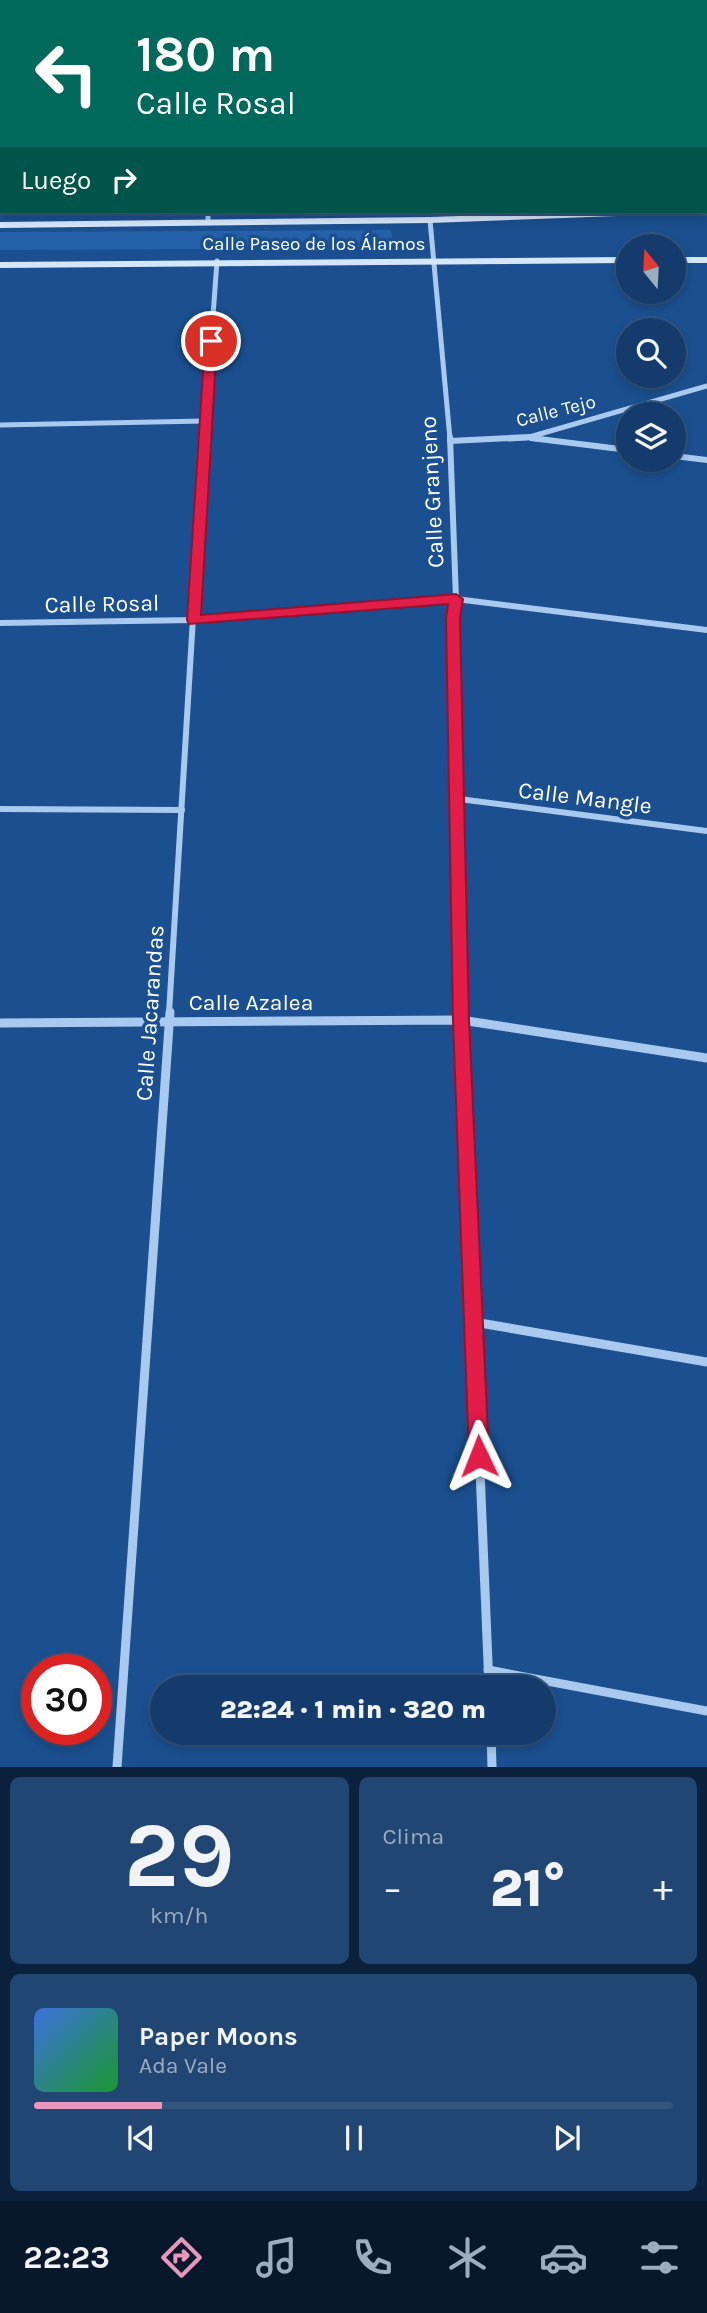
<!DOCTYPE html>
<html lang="es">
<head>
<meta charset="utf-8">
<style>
	:root { --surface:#143b6b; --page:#214673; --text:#f1f3f6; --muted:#9dadc1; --line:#33557e; --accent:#e797bd }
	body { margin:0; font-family:Karla,sans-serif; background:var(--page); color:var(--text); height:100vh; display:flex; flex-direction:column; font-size:26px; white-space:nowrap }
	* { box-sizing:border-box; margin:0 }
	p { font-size:23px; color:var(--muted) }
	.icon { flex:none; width:38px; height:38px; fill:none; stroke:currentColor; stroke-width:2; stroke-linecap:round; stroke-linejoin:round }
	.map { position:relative; height:1767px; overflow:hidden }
	.side { display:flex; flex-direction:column; gap:10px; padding:10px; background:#0b203b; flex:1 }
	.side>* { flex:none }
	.hud { position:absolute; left:0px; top:0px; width:707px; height:214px; box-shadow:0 4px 10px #0003,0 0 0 2px var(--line); background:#00695c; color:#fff; overflow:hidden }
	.needle { width:46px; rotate:342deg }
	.controls { position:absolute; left:616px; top:234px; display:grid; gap:14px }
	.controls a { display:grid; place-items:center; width:70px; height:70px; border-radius:50%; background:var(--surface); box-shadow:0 4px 10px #0003,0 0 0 2px var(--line); font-size:35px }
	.speed { position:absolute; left:21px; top:1654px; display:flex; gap:14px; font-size:35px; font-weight:700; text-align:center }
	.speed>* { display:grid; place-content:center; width:91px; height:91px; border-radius:50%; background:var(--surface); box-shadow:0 4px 10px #0003,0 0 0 2px var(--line); line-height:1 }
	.speed .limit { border:10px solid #d22; background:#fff; color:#111 }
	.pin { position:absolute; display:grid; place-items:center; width:60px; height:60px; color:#fff; margin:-30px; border:4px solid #fff; border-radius:50%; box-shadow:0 2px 7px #0007 }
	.me { position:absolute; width:77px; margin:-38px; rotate:358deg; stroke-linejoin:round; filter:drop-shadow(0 0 5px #0008) }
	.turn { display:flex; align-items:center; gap:24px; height:147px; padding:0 21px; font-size:32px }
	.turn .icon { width:91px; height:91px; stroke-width:2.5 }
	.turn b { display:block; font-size:49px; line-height:60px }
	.then { display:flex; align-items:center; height:66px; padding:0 21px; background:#0003; gap:14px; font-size:26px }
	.big { font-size:52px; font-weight:800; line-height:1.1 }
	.side .widget { flex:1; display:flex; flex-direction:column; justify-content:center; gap:10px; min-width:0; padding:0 24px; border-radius:10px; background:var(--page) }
	.side .dial { align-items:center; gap:0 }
	.dial b { font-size:91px; line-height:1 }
	.song { display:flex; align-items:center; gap:21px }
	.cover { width:84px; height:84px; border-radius:10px; background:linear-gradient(135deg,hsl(220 70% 55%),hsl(130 70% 35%)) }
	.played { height:7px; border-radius:4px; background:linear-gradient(90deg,var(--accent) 20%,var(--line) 20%) }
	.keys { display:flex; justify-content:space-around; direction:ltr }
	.heat { display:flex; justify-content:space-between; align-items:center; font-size:38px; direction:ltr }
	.side .tiles { flex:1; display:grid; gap:10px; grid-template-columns:1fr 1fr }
	.widget:last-child { grid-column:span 2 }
	.trip { position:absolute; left:150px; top:1675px; width:406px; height:70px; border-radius:35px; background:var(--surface); box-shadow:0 4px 10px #0003,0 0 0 2px var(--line); font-weight:800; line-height:70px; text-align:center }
	.dock { display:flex; height:112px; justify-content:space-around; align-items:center; background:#08182b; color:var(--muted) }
	.dock .icon { width:49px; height:49px }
	.dock .current { color:var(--accent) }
	.dock b { font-size:32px; color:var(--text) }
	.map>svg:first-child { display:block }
	.green { fill:#2461a8 }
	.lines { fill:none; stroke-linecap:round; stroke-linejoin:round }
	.street-far2 { stroke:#a9c9ee; stroke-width:5 }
	.street-far1 { stroke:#a9c9ee; stroke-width:6 }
	.street { stroke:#a9c9ee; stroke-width:9 }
	.secondary { fill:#d6e6fa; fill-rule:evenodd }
	.route { fill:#e11d48; stroke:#92132f; stroke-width:2 }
	.labels { text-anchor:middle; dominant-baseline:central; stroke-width:7; stroke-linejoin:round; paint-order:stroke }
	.far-street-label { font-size:19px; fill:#fff; stroke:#1b4f8f }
	.street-label { font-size:23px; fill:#fff; stroke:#1b4f8f }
</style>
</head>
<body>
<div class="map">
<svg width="707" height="1767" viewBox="0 0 707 1767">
	<rect width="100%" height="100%" fill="#1b4f8f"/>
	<polygon class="green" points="391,230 394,248 0,250 0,232"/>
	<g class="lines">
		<g class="street-far2">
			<polyline points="208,212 208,222"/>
			<polyline points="430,220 450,439"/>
			<polyline points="0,425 205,421"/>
			<polyline points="531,438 536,439"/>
			<polyline points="204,439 217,261"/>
			<polyline points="509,439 526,438 707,386"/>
		</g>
		<g class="street-far1">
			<polyline points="450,437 456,599 453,618 461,1013"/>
			<polyline points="531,438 628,450"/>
			<polyline points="450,441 530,437"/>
			<polyline points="674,456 707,460"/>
			<polyline points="0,623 194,620 456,599 707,630"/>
			<polyline points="459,799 707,831"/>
			<polyline points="0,809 182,810"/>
			<polyline points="169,1013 204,437"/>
		</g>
		<g class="street">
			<polyline points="461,1012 489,1687"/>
			<polyline points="0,1023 461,1020 707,1058"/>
			<polyline points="474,1322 707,1362"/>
			<polyline points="488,1670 707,1711"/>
			<polyline points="491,1732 492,1767"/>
			<polyline points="117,1767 170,1012"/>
		</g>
		<g class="secondary">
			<polygon points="705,206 707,206 707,212 704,212"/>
			<polygon points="571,212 649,212 644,215 430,223 0,228 0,222 430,217"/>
			<polygon points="628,257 628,263 0,268 0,262"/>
			<rect x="674" y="257" width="33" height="6"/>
		</g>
	</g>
	<polygon class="route" points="211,337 217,341 201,615 456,594 463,599 460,618 469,1020 489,1456 486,1463 479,1466 472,1463 469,1456 453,1020 446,618 448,604 189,624 187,620 205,341"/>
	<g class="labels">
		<g class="far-street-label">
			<text x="314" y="244">Calle Paseo de los Álamos</text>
			<text transform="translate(556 411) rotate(-14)">Calle Tejo</text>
		</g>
		<g class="street-label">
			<text transform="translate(432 492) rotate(-93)">Calle Granjeno</text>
			<text transform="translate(102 604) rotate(-1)">Calle Rosal</text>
			<text transform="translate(585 798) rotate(7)">Calle Mangle</text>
			<text x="251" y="1002">Calle Azalea</text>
			<text transform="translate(150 1013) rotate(-86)">Calle Jacarandas</text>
		</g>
	</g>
</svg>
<div class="controls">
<a><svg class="needle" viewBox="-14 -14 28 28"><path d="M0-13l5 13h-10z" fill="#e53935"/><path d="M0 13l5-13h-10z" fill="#9dadc1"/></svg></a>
<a><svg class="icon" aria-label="search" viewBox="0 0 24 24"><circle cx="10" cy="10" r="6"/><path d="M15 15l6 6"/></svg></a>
<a><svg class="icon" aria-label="layers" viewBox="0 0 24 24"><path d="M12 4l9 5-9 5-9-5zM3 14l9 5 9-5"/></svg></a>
</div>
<div class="speed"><div class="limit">30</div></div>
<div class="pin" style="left:211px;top:341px;background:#d93025"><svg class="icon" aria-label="arrive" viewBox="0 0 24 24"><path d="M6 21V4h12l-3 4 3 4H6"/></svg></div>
<svg class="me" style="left:479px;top:1456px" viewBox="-20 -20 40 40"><path d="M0-17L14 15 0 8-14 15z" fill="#e11d48" stroke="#fff" stroke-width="4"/></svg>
<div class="trip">22:24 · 1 min · 320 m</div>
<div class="hud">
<div class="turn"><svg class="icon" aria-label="left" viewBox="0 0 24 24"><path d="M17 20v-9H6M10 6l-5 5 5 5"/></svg><div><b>180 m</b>Calle Rosal</div></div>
<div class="then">Luego<svg class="icon" aria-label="right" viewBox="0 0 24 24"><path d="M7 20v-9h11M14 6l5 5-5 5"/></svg></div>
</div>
</div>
<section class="side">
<div class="tiles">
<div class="widget dial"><b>29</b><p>km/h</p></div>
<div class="widget"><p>Clima</p>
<div class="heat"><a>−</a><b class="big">21°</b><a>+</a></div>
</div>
<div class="widget">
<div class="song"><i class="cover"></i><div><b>Paper Moons</b><p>Ada Vale</p></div></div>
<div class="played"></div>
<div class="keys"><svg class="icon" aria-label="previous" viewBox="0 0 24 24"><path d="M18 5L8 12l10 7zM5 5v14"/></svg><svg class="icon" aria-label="pause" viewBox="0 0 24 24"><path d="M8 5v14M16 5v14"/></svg><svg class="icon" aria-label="next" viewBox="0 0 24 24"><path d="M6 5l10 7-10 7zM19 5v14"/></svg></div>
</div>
</div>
</section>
<nav class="dock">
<b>22:23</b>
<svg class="icon current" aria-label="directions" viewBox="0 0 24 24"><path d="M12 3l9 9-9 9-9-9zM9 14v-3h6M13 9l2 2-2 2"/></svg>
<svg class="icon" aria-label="music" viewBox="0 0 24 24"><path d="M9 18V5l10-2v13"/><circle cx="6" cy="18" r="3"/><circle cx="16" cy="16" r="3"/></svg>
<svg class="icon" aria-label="phone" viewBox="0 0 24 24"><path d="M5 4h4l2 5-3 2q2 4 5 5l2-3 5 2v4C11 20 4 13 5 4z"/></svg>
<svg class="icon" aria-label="climate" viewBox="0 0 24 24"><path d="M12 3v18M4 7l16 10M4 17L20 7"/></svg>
<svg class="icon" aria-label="car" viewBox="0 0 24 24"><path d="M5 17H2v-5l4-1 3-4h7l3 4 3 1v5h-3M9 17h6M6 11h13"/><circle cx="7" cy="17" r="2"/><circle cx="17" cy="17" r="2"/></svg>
<svg class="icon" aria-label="filters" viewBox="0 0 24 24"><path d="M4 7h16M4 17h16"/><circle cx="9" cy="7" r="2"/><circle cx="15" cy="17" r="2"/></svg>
</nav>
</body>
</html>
